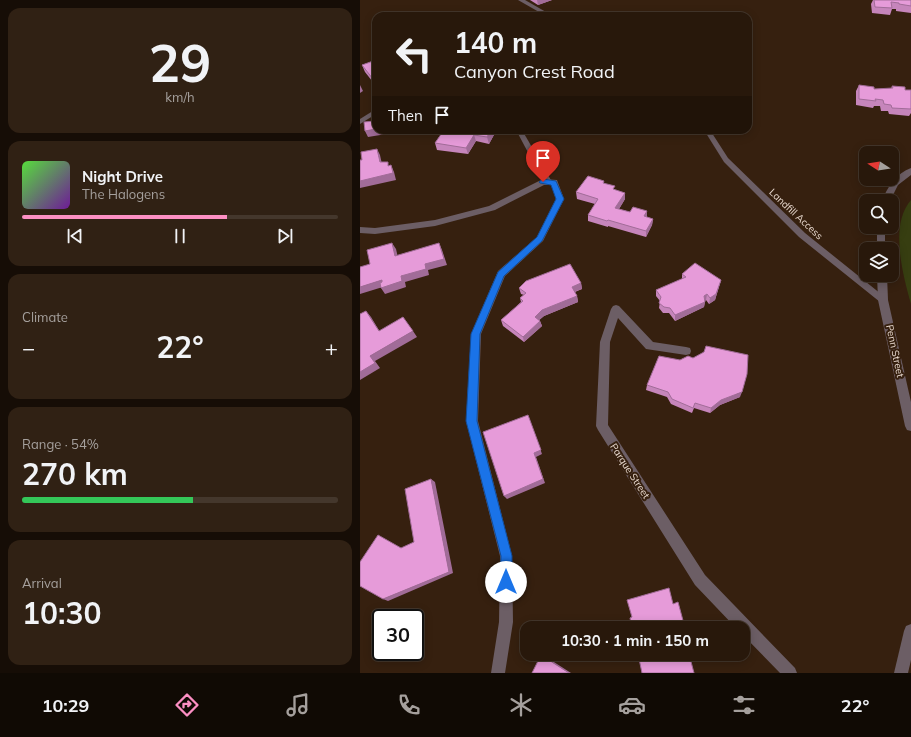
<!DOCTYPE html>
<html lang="en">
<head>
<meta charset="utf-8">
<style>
	:root { --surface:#28180b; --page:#302114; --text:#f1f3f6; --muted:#a5a09d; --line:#44372c; --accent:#fc8fc3 }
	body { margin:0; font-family:Mulish,sans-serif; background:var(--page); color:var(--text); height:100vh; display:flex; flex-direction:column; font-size:15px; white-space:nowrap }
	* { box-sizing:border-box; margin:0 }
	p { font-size:13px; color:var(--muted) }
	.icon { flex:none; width:22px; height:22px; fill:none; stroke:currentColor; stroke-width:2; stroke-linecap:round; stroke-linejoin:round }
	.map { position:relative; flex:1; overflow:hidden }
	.side { display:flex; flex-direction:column; gap:8px; padding:8px; background:#160d06; width:360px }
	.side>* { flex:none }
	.hud { position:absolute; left:12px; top:12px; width:380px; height:122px; border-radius:12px; box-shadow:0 2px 10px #0003,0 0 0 1px var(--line); background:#28180b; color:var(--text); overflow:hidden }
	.needle { width:26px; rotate:282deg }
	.controls { position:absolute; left:499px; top:146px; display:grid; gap:8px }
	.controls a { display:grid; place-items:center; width:40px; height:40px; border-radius:8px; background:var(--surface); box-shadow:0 2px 10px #0003,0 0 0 1px var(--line); font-size:20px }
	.speed { position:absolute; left:12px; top:609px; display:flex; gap:8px; font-size:20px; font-weight:700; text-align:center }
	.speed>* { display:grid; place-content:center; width:52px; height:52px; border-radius:50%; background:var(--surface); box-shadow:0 2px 10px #0003,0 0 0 1px var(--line); line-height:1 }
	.speed .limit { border:2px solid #111; border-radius:6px; background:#fff; color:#111 }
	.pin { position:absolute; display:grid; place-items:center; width:34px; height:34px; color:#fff; margin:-41px -17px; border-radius:50% 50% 50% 0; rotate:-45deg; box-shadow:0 0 4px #0007 }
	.pin .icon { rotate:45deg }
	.me { position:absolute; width:44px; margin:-22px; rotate:0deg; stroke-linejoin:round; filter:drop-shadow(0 0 3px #0008) }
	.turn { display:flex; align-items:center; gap:14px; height:84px; padding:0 16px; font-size:18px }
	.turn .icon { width:52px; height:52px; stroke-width:2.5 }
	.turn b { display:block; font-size:28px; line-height:34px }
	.then { display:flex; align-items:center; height:38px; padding:0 16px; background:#0003; gap:8px; font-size:15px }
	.big { font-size:30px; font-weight:700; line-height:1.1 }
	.side .tile { flex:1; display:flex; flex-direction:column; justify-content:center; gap:6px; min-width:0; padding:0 14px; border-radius:12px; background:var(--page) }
	.side .dial { align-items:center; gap:0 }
	.dial b { font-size:52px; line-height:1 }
	.song { display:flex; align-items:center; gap:12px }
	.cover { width:48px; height:48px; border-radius:6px; background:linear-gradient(135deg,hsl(110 70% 55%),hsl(280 70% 35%)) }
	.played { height:4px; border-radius:2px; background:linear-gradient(90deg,var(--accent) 65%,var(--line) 65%) }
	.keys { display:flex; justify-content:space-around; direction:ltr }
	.heat { display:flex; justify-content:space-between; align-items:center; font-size:22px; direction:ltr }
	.charge { height:6px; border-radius:3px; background:linear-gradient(90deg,#34c759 54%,var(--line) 0) }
	.trip { position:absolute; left:160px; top:621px; width:230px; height:40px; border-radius:12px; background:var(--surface); box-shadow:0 2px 10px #0003,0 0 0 1px var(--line); font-weight:700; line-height:40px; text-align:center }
	.tab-bar { display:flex; height:64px; justify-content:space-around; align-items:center; background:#100a04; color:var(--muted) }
	.tab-bar .icon { width:28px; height:28px }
	.tab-bar .on { color:var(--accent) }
	.tab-bar b { font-size:18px; color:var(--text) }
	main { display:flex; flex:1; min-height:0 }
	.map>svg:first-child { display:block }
	.green { fill:#373e11 }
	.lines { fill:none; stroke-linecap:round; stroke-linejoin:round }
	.service { fill:#6c5e65; fill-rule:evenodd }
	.minor { fill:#6c5e65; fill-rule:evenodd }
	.wall { fill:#c685bb }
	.shaded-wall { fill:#a16c98 }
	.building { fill:#e69bd9; stroke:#a16c98 }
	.route { fill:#1a73e8; stroke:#114b97 }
	.labels { text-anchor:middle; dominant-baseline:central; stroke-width:4; stroke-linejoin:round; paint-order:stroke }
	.street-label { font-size:10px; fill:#eadbd1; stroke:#36200f }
</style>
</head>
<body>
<main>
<section class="side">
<div class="tile dial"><b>29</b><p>km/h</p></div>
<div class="tile">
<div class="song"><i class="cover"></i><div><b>Night Drive</b><p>The Halogens</p></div></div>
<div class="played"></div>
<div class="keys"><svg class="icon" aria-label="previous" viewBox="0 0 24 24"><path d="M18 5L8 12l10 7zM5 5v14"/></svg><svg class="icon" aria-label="pause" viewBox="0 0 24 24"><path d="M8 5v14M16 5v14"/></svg><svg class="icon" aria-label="next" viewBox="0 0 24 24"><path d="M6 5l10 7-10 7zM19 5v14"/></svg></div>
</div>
<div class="tile"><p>Climate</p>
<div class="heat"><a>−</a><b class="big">22°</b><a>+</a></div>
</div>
<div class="tile"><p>Range · 54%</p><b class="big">270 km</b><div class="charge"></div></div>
<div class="tile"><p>Arrival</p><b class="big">10:30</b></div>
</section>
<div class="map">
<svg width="551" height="673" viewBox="0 0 551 673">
	<rect width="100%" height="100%" fill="#36200f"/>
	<path class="green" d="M551 200V304C543 275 529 225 551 200Z"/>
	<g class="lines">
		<g class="service">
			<polygon points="158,0 165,0 193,16 186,16"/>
			<polygon points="16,109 16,114 0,124 0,119"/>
			<polygon points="156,130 162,130 192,182 191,184 185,184"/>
			<polygon points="344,130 350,130 368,158 445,233 526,298 527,300 526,302 520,302 439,237 364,162"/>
		</g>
		<g class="minor">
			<path d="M551 168V175L538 185 530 201H522C527 187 537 173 551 168Z"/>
			<polygon points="183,179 197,180 204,199 183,241 145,276 121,334 118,421 152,556 153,622 145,673 131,673 139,622 140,556 106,421 111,334 138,271 177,237 196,199 191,185 184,185 135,210 75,226 15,234 0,233 0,227 15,228 75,220 129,206"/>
			<rect x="517" y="227" width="8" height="22"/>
			<polygon points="517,275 527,275 528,300 551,402 551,431 547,430 545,426 518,300"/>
			<polygon points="256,305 259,306 293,342 326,347 330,348 331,351 330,354 326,355 286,349 258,318 250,342 248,425 345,575 435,668 437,673 420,673 383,635 383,628 376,628 335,585 238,430 236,426 240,342 251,309 253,306"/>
			<polygon points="551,624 551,660 548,673 534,673 544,631 546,626"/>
		</g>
	</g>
	<g class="wall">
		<polygon points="170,0 192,0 178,5"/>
		<polygon points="513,0 551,0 551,13 536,11 536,9 532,9 530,15 512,13 511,4"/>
		<polygon points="16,60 16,86 5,72 2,65"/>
		<polygon points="499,85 514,89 531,89 532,86 545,90 551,90 551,113 549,116 529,114 528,111 521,111 520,106 514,106 513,108 496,105 496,91"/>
		<polygon points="84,130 134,130 135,133 129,144 116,141 108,154 77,150 75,143"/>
		<polygon points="244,181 244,183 255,190 265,193 265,199 259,209 270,212 287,211 287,217 293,219 292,225 286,237 248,226 248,227 228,221 228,215 235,204 217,199 216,192"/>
		<polygon points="322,274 361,280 355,300 349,304 346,300 345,301 344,307 315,321 309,313 303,313 299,308 300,301 296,296 296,290 322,279"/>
		<polygon points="221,283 222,289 215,292 217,296 218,302 184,316 179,320 180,321 182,326 164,342 143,326 141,320 161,302 160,298 164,295 161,294 159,288"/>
		<polygon points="320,360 380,397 360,405 350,413 334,408 332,413 311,404 307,397 286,390 287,385"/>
	</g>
	<g class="shaded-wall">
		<polygon points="177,0 192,0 178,5"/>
		<polygon points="0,85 3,91 0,93"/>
		<polygon points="16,129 16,130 51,130 8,137 5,131"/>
		<polygon points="131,130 134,130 135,133 129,144 127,137"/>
		<polygon points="114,135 116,141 108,154 106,148"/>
		<polygon points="17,149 20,155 23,169 20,162"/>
		<polygon points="31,165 34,172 36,180 0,188 0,181"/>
		<polygon points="265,193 265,199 256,214 255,208"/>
		<polygon points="287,211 287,217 284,216"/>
		<polygon points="293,219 292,225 286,237 286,231"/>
		<polygon points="32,243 36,249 39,262 35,256"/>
		<polygon points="79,243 82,250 87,265 68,270 69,275 45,282 46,287 25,294 21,288 41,276 65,264"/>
		<polygon points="22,280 26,286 0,294 0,287"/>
		<polygon points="361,280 355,300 349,304 350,298"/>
		<polygon points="221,283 222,289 213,292 212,287"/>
		<polygon points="347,294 346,300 343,302 344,296"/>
		<polygon points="217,296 218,302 184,316 177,322 175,317 182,310"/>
		<polygon points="345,302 344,307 315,321 315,315"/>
		<polygon points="6,311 11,317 23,337 19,331"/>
		<polygon points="180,321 182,326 164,342 163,337"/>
		<polygon points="53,331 57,337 15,361 20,368 0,380 0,372 10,356"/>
		<polygon points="382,392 380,397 360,405 350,413 351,408 361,400"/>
		<polygon points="168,415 182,454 176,457 185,483 147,499 144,496 174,453"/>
		<polygon points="71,479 75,482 93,573 28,601 23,599 89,572"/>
		<polygon points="181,655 183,655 211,673 209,673"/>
	</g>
	<g class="building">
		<polygon points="514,0 551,0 551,6 539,4 539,3 531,2 532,8 515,7"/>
		<polygon points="16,60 16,83 2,65"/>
		<polygon points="499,85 514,87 514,89 533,88 532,86 545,87 545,90 551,90 551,109 532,108 531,105 524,104 523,100 515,99 516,101 499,99"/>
		<polygon points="14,117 16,117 16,129 5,131 4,122 15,121"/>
		<polygon points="84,130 131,130 127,137 114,135 106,148 75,143"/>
		<polygon points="17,149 20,162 28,162 28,166 31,165 33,173 0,181 0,160 2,160 1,152"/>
		<polygon points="228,176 244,181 243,183 255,186 253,189 265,193 255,208 270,212 273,207 287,211 284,216 293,219 286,231 248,220 247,221 228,215 238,199 216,192"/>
		<polygon points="32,243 35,256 79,243 84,259 65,264 66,269 41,276 42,281 21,288 20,283 22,282 22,280 0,287 0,267 10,264 7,250"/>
		<polygon points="335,263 361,280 356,294 350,298 347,294 344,296 345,302 315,315 310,308 304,307 299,303 301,297 296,290 326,277 322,274"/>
		<polygon points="210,264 221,283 212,287 217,296 182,310 175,317 180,321 163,337 141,320 163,301 160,298 166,293 159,288 166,281"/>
		<polygon points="6,311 19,331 43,317 53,331 10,356 15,363 0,372 0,314"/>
		<polygon points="346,346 388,355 387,374 382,392 361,400 351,408 335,403 333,408 312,399 308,392 287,385 299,356 320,360 328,356 333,358 344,352"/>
		<polygon points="168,415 181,450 174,453 183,479 144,496 123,432"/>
		<polygon points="71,479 89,572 23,599 0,586 0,562 18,535 41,548 54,542 45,489"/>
		<polygon points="309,588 313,604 318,602 325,628 272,628 270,618 272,617 267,600"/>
		<polygon points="278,654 329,654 334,673 282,673"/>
		<polygon points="181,655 209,673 172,673"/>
	</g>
	<polygon class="route" points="183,179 196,181 204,199 182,241 144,276 120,334 117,421 152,556 152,582 151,587 146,588 142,587 140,582 141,556 106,421 111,334 138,272 177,237 196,199 191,185 180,183 179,182"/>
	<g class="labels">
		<g class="street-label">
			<text transform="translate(436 214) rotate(43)">Landfill Access</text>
			<text transform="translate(535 351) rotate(78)">Penn Street</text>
			<text transform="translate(270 471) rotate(57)">Parque Street</text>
		</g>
	</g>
</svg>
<div class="controls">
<a><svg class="needle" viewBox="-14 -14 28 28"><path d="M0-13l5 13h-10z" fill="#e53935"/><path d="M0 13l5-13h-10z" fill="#a5a09d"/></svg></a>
<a><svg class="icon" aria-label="search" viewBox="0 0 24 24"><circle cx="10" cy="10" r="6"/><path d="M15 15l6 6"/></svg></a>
<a><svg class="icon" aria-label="layers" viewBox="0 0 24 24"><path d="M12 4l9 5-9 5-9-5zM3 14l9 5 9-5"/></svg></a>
</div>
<div class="speed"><div class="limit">30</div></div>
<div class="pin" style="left:183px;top:182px;background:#d93025"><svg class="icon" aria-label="arrive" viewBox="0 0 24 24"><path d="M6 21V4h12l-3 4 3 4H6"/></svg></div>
<svg class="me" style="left:146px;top:582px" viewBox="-20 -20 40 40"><circle r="19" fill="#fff"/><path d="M0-13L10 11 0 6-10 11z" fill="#1a73e8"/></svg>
<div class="trip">10:30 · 1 min · 150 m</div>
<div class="hud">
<div class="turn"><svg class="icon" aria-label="left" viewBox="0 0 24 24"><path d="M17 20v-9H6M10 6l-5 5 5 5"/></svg><div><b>140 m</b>Canyon Crest Road</div></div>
<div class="then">Then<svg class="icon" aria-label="arrive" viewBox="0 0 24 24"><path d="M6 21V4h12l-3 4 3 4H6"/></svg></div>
</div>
</div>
</main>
<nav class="tab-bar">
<b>10:29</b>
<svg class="icon on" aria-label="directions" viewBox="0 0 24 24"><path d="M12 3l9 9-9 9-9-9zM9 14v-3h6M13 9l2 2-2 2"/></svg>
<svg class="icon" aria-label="music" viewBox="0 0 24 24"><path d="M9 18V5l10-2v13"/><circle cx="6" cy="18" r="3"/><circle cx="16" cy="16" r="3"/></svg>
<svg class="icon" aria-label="phone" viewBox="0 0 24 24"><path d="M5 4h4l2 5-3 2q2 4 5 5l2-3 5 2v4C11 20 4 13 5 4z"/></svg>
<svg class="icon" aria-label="climate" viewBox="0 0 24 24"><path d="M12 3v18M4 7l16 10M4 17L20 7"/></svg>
<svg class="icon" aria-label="car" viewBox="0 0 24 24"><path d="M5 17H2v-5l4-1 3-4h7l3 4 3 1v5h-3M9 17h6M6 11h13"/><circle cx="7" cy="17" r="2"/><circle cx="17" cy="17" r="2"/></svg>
<svg class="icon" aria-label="filters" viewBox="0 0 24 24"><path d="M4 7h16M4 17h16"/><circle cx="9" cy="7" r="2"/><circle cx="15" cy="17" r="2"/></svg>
<b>22°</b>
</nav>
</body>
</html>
